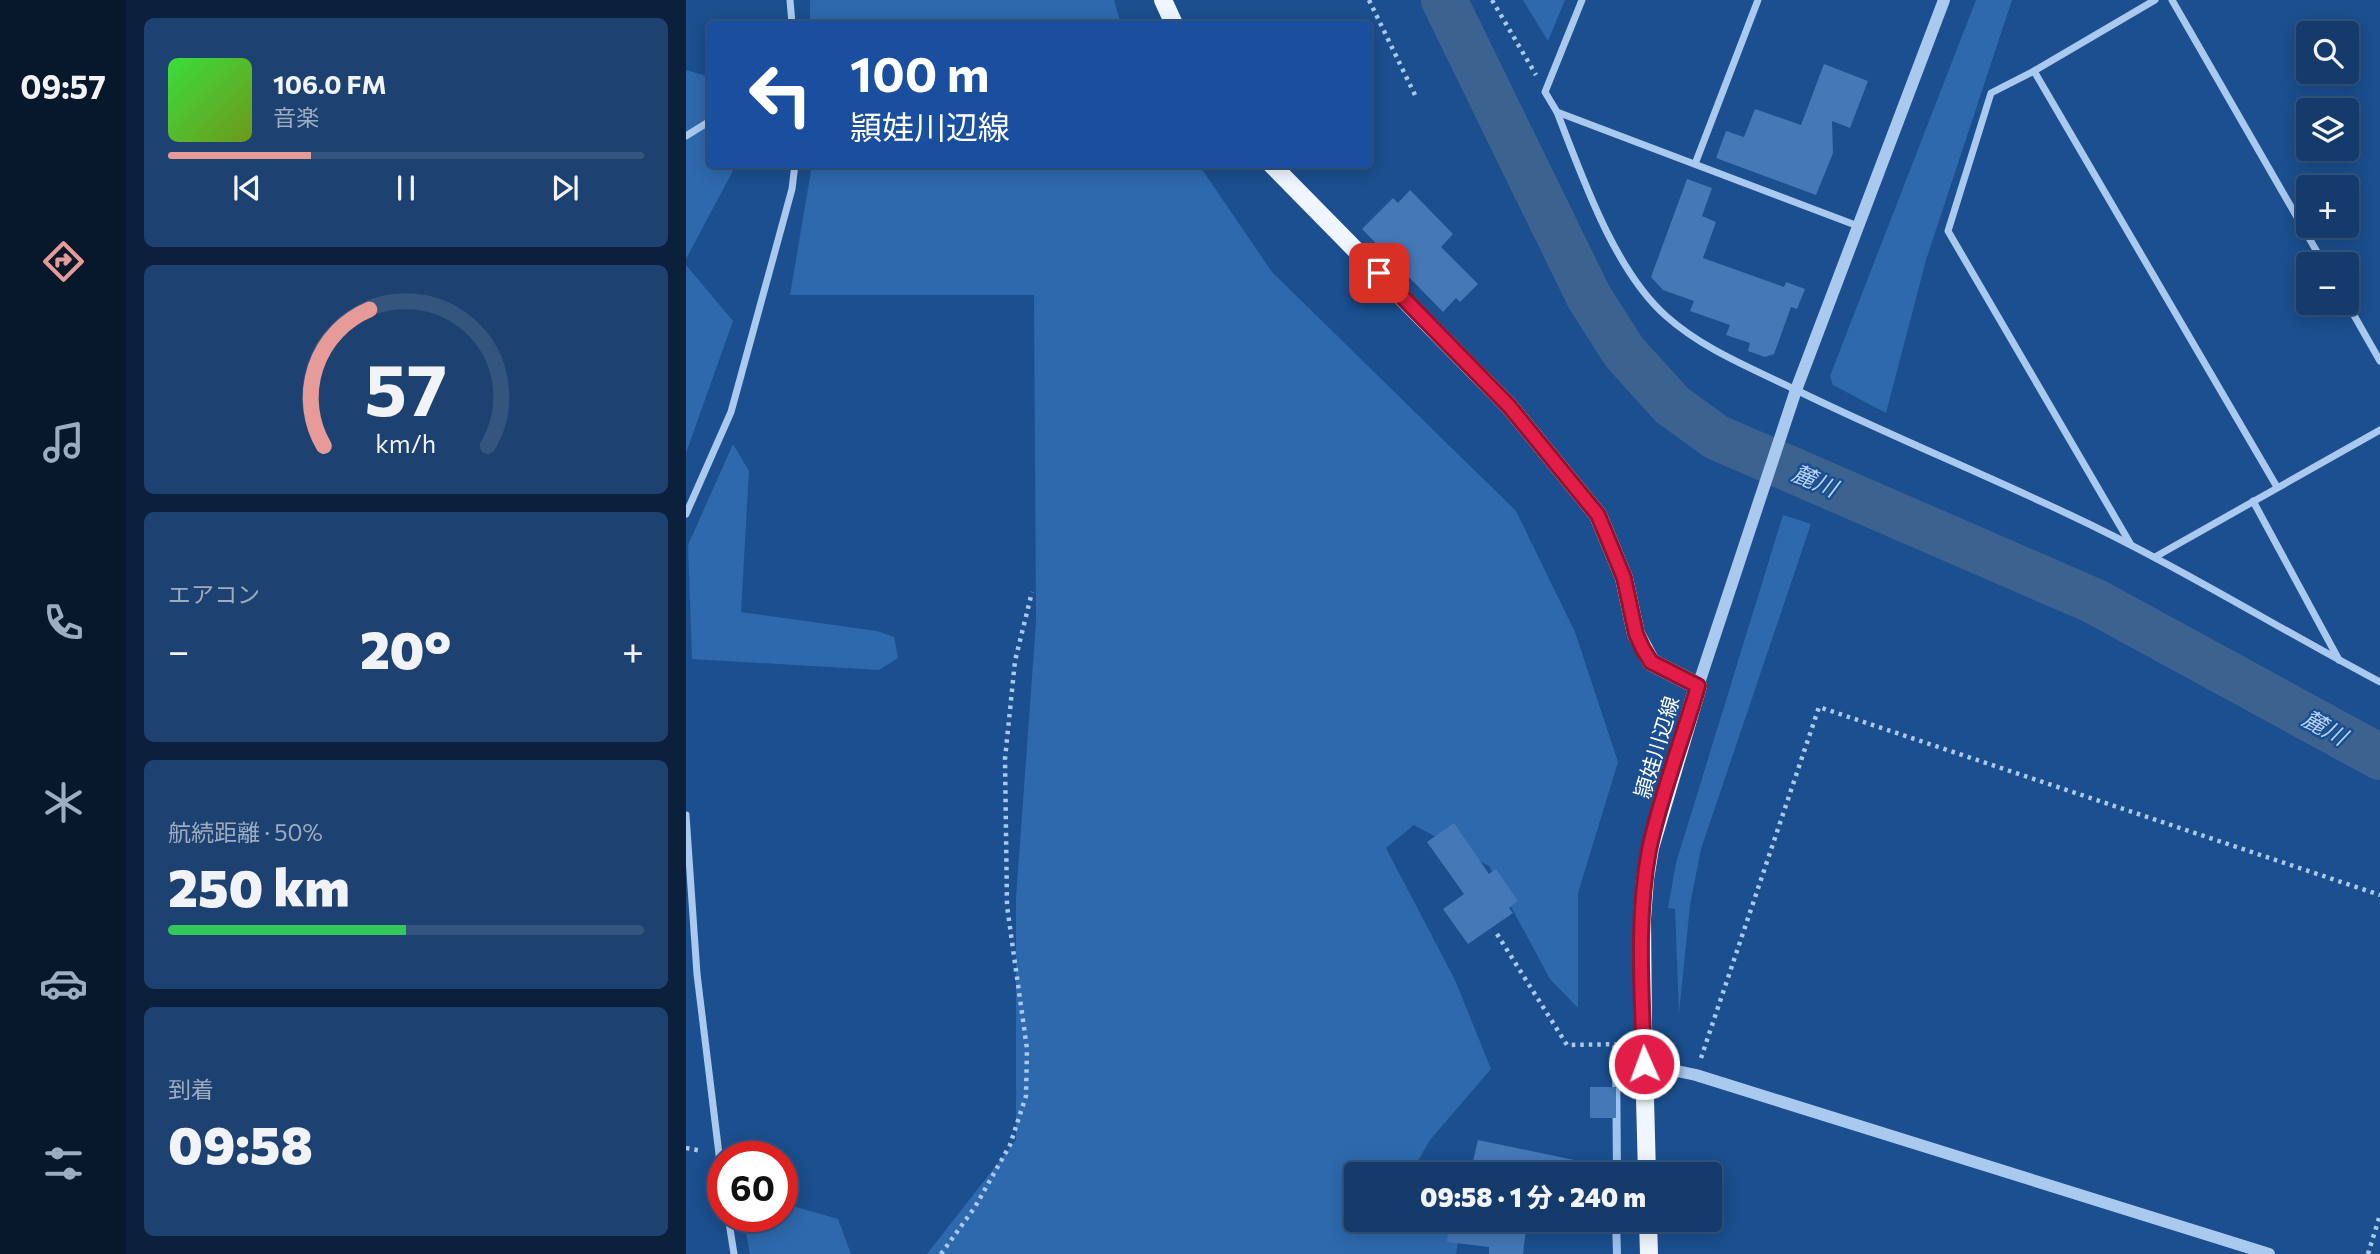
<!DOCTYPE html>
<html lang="ja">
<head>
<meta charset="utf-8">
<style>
	:root { --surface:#143b6b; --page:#1d4271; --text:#f1f3f6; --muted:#9dadc1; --line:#33557e; --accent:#e69b98 }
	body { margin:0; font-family:Commissioner,"Noto Sans JP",sans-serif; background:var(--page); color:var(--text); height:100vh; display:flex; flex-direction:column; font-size:26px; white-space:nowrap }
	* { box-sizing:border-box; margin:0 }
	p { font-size:23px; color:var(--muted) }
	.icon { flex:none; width:38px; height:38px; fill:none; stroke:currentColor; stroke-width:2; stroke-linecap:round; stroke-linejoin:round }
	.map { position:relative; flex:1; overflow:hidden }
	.drawer { display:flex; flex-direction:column; gap:18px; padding:18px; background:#0b203b; width:560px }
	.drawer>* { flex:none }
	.hud { position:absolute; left:21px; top:21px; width:665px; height:147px; border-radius:7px; box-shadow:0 4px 18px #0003,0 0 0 2px var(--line); background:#1a4fa0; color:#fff; overflow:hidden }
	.tools { position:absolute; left:1610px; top:21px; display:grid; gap:14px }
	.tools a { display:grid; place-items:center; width:63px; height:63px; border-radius:7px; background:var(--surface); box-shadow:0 4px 18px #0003,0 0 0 2px var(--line); font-size:35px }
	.speed { position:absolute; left:21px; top:1141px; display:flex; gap:14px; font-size:35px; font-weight:700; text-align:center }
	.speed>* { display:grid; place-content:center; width:91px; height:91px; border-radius:50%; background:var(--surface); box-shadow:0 4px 18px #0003,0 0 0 2px var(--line); line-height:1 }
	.speed .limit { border:10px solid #d22; background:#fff; color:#111 }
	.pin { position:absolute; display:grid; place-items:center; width:60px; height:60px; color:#fff; margin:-30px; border-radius:14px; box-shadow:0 4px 10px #0006 }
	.me { position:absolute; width:77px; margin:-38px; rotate:358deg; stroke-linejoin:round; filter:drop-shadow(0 0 5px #0008) }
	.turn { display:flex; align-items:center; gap:24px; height:147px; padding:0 28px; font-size:32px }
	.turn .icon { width:91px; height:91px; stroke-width:2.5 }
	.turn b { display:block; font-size:49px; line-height:60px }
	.big { font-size:52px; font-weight:800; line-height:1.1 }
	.drawer .tile { flex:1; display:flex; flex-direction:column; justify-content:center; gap:10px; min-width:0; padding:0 24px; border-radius:10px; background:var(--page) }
	.drawer .dial { align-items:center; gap:0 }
	.dial svg { height:182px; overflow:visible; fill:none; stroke:var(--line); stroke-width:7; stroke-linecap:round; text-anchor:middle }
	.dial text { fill:var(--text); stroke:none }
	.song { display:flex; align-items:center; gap:21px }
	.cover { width:84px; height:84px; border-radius:10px; background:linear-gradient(135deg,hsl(120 70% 55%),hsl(80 70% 35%)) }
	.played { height:7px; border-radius:4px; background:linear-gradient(90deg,var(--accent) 30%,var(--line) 30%) }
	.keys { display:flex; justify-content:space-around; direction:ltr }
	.heat { display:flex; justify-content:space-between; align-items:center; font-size:38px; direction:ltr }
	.charge { height:10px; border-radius:5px; background:linear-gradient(90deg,#34c759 50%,var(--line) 0) }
	.trip { position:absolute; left:658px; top:1162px; width:378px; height:70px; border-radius:7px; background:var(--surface); box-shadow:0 4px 18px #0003,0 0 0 2px var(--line); font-weight:800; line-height:70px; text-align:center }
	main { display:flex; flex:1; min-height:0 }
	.tabs { display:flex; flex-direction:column; width:126px; justify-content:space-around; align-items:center; background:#08182b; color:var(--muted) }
	.tabs .icon { width:49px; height:49px }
	.tabs .active { color:var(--accent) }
	.tabs b { font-size:32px; color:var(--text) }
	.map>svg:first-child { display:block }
	.green { fill:#2e69ad }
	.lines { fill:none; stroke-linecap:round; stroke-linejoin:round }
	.stream { stroke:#9cc4f0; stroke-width:8 }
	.river { stroke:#3c6290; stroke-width:46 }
	.building { fill:#4478b7 }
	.path { stroke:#a9c9ee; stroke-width:4.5; stroke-dasharray:3.5 5; stroke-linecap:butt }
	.minor { stroke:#a9c9ee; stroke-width:7 }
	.tertiary { stroke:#a9c9ee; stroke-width:12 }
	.primary { stroke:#f0f6ff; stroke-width:18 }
	.route-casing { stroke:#92132f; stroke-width:18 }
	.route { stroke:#e11d48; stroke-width:12 }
	.labels { text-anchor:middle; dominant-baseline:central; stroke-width:5; stroke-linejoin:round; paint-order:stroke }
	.street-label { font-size:21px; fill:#fff; stroke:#1b4f8f }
	.water-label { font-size:23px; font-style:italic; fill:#b5d3f5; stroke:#1b4f8f }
</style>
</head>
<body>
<main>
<nav class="tabs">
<b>09:57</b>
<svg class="icon active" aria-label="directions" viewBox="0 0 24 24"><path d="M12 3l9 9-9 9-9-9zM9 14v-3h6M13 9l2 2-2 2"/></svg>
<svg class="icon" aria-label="music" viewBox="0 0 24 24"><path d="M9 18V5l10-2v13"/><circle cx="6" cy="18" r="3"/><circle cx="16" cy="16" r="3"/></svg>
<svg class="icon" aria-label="phone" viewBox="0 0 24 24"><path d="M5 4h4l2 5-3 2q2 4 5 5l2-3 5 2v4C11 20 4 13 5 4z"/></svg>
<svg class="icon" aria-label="climate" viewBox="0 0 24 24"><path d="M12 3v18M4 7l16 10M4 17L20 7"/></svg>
<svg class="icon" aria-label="car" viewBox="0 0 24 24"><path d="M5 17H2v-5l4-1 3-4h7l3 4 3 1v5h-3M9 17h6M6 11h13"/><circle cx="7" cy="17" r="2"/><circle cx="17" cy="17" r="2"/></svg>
<svg class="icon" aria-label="filters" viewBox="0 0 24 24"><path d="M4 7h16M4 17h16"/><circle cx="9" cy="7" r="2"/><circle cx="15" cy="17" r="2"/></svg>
</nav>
<section class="drawer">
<div class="tile">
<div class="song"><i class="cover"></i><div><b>106.0 FM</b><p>音楽</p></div></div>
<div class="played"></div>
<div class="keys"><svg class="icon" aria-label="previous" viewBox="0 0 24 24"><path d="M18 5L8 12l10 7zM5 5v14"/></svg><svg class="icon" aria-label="pause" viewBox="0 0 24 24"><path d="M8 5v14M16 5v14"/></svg><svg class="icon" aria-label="next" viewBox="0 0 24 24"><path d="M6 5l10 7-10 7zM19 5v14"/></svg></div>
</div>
<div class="tile dial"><svg viewBox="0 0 100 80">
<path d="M14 69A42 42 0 1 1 86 69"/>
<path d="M14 69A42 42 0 0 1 34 9" stroke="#e69b98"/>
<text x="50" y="56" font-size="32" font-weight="700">57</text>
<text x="50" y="72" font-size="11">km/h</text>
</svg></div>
<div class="tile"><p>エアコン</p>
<div class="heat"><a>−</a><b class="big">20°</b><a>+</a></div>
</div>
<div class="tile"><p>航続距離 · 50%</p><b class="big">250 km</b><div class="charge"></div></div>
<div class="tile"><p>到着</p><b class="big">09:58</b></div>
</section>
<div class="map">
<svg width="1694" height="1254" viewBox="0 0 1694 1254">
	<rect width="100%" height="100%" fill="#1b4f8f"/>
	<g class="green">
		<polygon points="124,0 428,0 435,24 124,24"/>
		<polygon points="837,0 879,0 862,41"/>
		<polygon points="1290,0 1326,0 1240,260 1200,413 1147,385 1144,376"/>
		<polygon points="0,70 24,77 24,164 50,165 0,259"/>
		<polygon points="126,165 513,165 586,272 830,511 889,632 932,762 892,893 892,1008 864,979 803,866 728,825 700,848 769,980 805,1069 744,1140 724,1174 670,1174 670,1220 748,1220 772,1242 770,1254 241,1254 330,1140 330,898 350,622 348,295 104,295"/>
		<polygon points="0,265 47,321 0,453"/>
		<polygon points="47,444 63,471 55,612 191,631 208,637 212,658 193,670 6,659 2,545"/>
		<polygon points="1097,515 1125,524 1015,849 1004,905 993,1013 989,909 982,908 990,863"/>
		<polygon points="96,1203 152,1219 165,1254 64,1254 57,1216 96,1216"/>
	</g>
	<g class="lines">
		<g class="stream">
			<polyline points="930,1048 931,1174"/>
			<polyline points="930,1220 931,1254"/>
		</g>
		<polyline class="river" points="758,0 903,297 938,352 986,405 1030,437 1408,601 1694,757"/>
	</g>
	<g class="building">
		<polygon points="1138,64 1182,81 1164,128 1146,121 1147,153 1130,195 1030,158 1040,131 1058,137 1069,109 1115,125"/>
		<polygon points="1001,179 1026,188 1016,216 1030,222 1017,258 1098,287 1100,282 1119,289 1111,309 1105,307 1088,354 1079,357 1062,351 1064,343 1040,335 1044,325 1004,311 1008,301 977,290 965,277"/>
		<polygon points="724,190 767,234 755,247 792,284 774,302 770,298 757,312 676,229 707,198 712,203"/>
		<polygon points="768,823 803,874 810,869 832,901 823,908 827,913 782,944 757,909 778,894 741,842"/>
		<rect x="904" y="1087" width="26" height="31"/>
		<polygon points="792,1140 912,1165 911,1174 784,1174"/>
		<polygon points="771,1220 841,1220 837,1254 803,1254 803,1247 761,1242 763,1221 771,1222"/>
	</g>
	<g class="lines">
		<g class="path">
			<polyline points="683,0 729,95"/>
			<polyline points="806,0 850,75"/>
			<polyline points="811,934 881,1045 939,1044"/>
			<polyline points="1015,1058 1133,707 1694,895"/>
			<polyline points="0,1148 16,1151"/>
			<polyline points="255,1254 289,1207 324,1145 340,1096 341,1049 321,906 319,759 329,661 346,592"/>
			<polyline points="1682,1254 1694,1215"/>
		</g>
		<g class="minor">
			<polyline points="104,0 106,24"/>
			<polyline points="896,0 859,92 871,112 1172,226"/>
			<polyline points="1486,0 1638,264"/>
			<polyline points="1348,71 1591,487"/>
			<path d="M871 112C896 176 928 270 980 316 1017 349 1063 367 1108 389 1198 433 1291 471 1382 514 1489 564 1590 627 1694 682"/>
			<polyline points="0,136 24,121"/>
			<polyline points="1009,164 1072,0"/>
			<polyline points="1661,303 1694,361"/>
			<polyline points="1567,501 1653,660"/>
			<polyline points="0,514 45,412 106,189 109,164"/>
			<polyline points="1444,543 1262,231 1305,93 1348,71 1469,0"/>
			<polyline points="1469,557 1694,430"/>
			<polyline points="0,815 11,974 37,1187"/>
			<polyline points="42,1216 48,1254"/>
		</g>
		<g class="tertiary">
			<polyline points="1012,686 1110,390 1258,0"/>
			<polyline points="958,1064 1010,1075 1583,1254"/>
		</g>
		<g class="primary">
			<polyline points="477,0 488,24"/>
			<polyline points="585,164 823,406 912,515 938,578 950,634 965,662 1012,686 964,848 959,879 956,918 957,1023 961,1174"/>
			<polyline points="962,1220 963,1254"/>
		</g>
	</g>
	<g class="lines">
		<defs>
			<path id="route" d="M693 273 823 406 912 515 938 578 950 634 957 649 965 662 1012 686C997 738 974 797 963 850 950 919 956 994 958 1064"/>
		</defs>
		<use href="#route" class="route-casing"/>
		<use href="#route" class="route"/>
	</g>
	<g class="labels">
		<g class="street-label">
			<text transform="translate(970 747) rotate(-73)">頴娃川辺線</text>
		</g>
		<g class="water-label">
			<text transform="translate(1129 480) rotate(23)">麓川</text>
			<text transform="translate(1639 727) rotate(29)">麓川</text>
		</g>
	</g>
</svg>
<div class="tools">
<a><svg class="icon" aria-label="search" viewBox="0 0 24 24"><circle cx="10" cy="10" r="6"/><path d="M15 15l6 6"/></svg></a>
<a><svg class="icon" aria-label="layers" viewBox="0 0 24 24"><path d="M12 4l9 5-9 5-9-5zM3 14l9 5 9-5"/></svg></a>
<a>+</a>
<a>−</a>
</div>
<div class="speed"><div class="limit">60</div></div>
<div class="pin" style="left:693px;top:273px;background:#d93025"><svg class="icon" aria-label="arrive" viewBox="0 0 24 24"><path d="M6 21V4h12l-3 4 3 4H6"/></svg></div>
<svg class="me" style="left:958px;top:1064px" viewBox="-20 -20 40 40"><circle r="17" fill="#e11d48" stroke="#fff" stroke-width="3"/><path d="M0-11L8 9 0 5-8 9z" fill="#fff"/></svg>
<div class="trip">09:58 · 1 分 · 240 m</div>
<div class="hud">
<div class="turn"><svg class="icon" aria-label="left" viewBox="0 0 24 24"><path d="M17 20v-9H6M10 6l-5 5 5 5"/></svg><div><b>100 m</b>頴娃川辺線</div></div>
</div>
</div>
</main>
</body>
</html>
